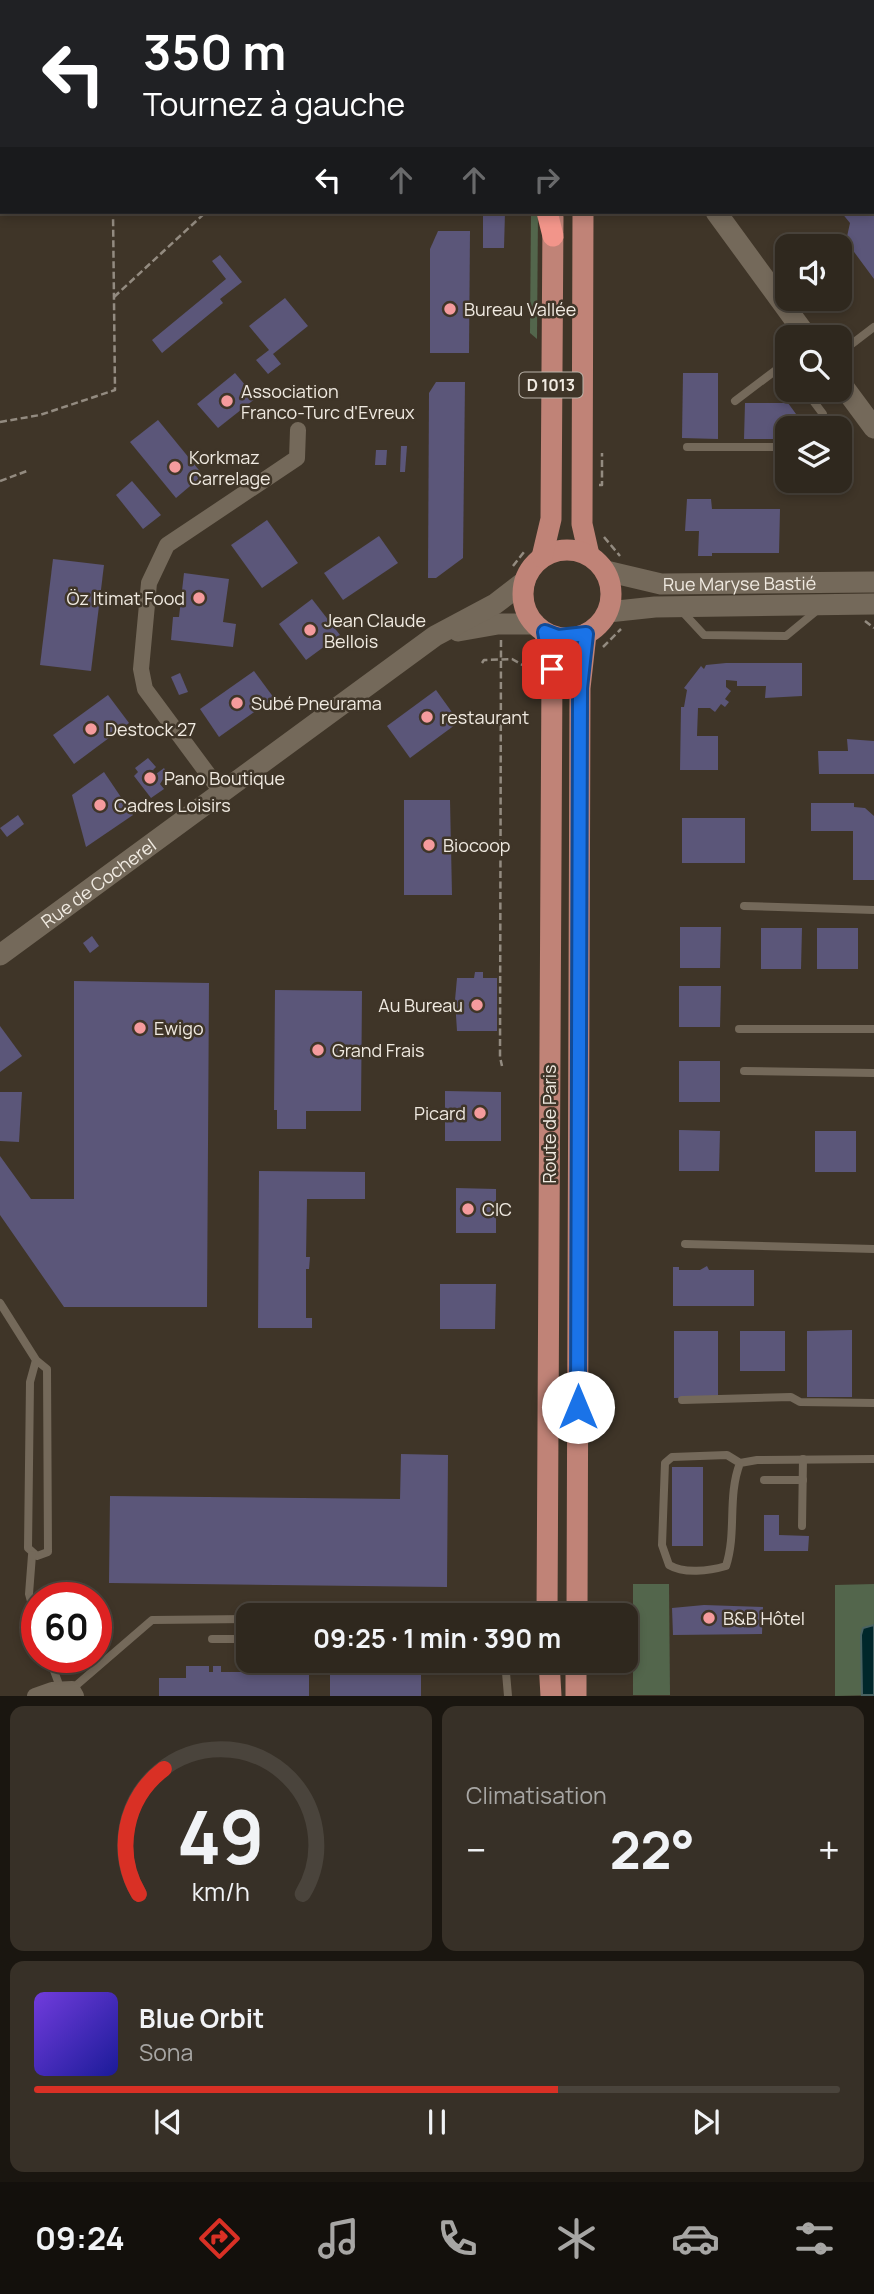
<!DOCTYPE html>
<html lang="fr">
<head>
<meta charset="utf-8">
<style>
	:root { --surface:#2f281e; --page:#373027; --text:#f1f3f6; --muted:#a7a6a4; --line:#4a443c; --accent:#d93025 }
	body { margin:0; font-family:Manrope,sans-serif; background:var(--page); color:var(--text); height:100vh; display:flex; flex-direction:column; font-size:26px; white-space:nowrap }
	* { box-sizing:border-box; margin:0 }
	p { font-size:23px; color:var(--muted) }
	.icon { flex:none; width:38px; height:38px; fill:none; stroke:currentColor; stroke-width:2; stroke-linecap:round; stroke-linejoin:round }
	.map { position:relative; height:1696px; overflow:hidden }
	.panel { display:flex; flex-direction:column; gap:10px; padding:10px; background:#1a1610; flex:1 }
	.panel>* { flex:none }
	.banner { position:absolute; left:0px; top:0px; width:875px; height:214px; box-shadow:0 4px 10px #0003,0 0 0 2px var(--line); background:#202124; color:#fff; overflow:hidden }
	.controls { position:absolute; left:775px; top:234px; display:grid; gap:14px }
	.controls a { display:grid; place-items:center; width:77px; height:77px; border-radius:14px; background:var(--surface); box-shadow:0 4px 10px #0003,0 0 0 2px var(--line); font-size:35px }
	.speed { position:absolute; left:21px; top:1582px; display:flex; gap:14px; font-size:35px; font-weight:700; text-align:center }
	.speed>* { display:grid; place-content:center; width:91px; height:91px; border-radius:50%; background:var(--surface); box-shadow:0 4px 10px #0003,0 0 0 2px var(--line); line-height:1 }
	.speed .limit { border:10px solid #d22; background:#fff; color:#111 }
	.pin { position:absolute; display:grid; place-items:center; width:60px; height:60px; color:#fff; margin:-30px; border-radius:14px; box-shadow:0 4px 10px #0006 }
	.me { position:absolute; width:77px; margin:-38px; rotate:0deg; stroke-linejoin:round; filter:drop-shadow(0 0 5px #0008) }
	.turn { display:flex; align-items:center; gap:24px; height:147px; padding:0 28px; font-size:32px }
	.turn .icon { width:91px; height:91px; stroke-width:2.5 }
	.turn b { display:block; font-size:49px; line-height:60px }
	.lanes { display:flex; align-items:center; height:66px; padding:0 28px; background:#0003; justify-content:center; gap:35px; direction:ltr }
	.lanes .off { opacity:.35 }
	.big { font-size:52px; font-weight:700; line-height:1.1 }
	.panel .widget { flex:1; display:flex; flex-direction:column; justify-content:center; gap:10px; min-width:0; padding:0 24px; border-radius:14px; background:var(--page) }
	.panel .dial { align-items:center; gap:0 }
	.dial svg { height:182px; overflow:visible; fill:none; stroke:var(--line); stroke-width:7; stroke-linecap:round; text-anchor:middle }
	.dial text { fill:var(--text); stroke:none }
	.song { display:flex; align-items:center; gap:21px }
	.cover { width:84px; height:84px; border-radius:10px; background:linear-gradient(135deg,hsl(260 70% 55%),hsl(240 70% 35%)) }
	.played { height:7px; border-radius:4px; background:linear-gradient(90deg,var(--accent) 65%,var(--line) 65%) }
	.keys { display:flex; justify-content:space-around; direction:ltr }
	.heat { display:flex; justify-content:space-between; align-items:center; font-size:38px; direction:ltr }
	.panel .tiles { flex:1; display:grid; gap:10px; grid-template-columns:1fr 1fr }
	.widget:last-child { grid-column:span 2 }
	.trip { position:absolute; left:236px; top:1603px; width:402px; height:70px; border-radius:14px; background:var(--surface); box-shadow:0 4px 10px #0003,0 0 0 2px var(--line); font-weight:700; line-height:70px; text-align:center }
	.tab-bar { display:flex; height:112px; justify-content:space-around; align-items:center; background:#13100c; color:var(--muted) }
	.tab-bar .icon { width:49px; height:49px }
	.tab-bar .current { color:var(--accent) }
	.tab-bar b { font-size:32px; color:var(--text) }
	.map>svg:first-child { display:block }
	.green { fill:#53664c }
	.water { fill:#00272b; stroke:#486262; stroke-width:2 }
	.building { fill:#5b5679 }
	.lines { fill:none; stroke-linecap:round; stroke-linejoin:round }
	.path { stroke:#938b80; stroke-width:2.5; stroke-dasharray:7 3.5; stroke-linecap:butt }
	.lane { stroke:#74695a; stroke-width:8 }
	.street { stroke:#74695a; stroke-width:16 }
	.secondary { stroke:#74695a; stroke-width:21 }
	.primary { stroke:#c08377; stroke-width:21 }
	.highway { stroke:#f2958a; stroke-width:21 }
	.route-casing { stroke:#114b97; stroke-width:18 }
	.route { stroke:#1a73e8; stroke-width:12 }
	.poi-dot { fill:#f59b9d; stroke:#3f3528; stroke-width:2.5 }
	.labels { text-anchor:middle; dominant-baseline:central; stroke-width:5; stroke-linejoin:round; paint-order:stroke }
	.shield { fill:#3f3528; stroke:#bbb4aa; stroke-width:2 }
	.shield-label { font-size:16px; font-weight:bold; fill:#f0eae1 }
	.poi-label { font-size:18px; fill:#f0eae1; stroke:#3f3528; text-anchor:start }
	.street-label { font-size:18px; fill:#f0eae1; stroke:#3f3528 }
</style>
</head>
<body>
<div class="map">
<svg width="874" height="1696" viewBox="0 0 874 1696">
	<rect width="100%" height="100%" fill="#3f3528"/>
	<g class="green">
		<polygon points="531,212 538,212 537,339 530,333"/>
		<polygon points="633,1584 669,1584 670,1695 633,1695"/>
		<polygon points="874,1584 874,1695 835,1696 835,1585"/>
	</g>
	<polygon class="water" points="874,1625 874,1695 862,1695 861,1635 863,1628"/>
	<g class="building">
		<polygon points="483,212 505,212 504,248 483,248"/>
		<polygon points="841,212 874,212 874,279 846,241 850,223"/>
		<polygon points="438,231 470,231 469,353 430,353 430,249"/>
		<polygon points="220,255 242,282 220,299 223,303 162,353 152,340 226,279 212,261"/>
		<polygon points="285,298 308,326 273,354 281,364 268,374 256,360 269,350 249,326"/>
		<polygon points="235,373 256,398 218,428 197,404"/>
		<polygon points="683,373 718,373 718,439 682,438"/>
		<polygon points="436,382 465,382 463,558 436,578 428,578 429,393"/>
		<polygon points="745,403 788,403 807,429 788,429 788,439 744,439"/>
		<polygon points="158,420 203,475 176,498 130,442"/>
		<polygon points="401,446 407,446 405,472 400,472"/>
		<polygon points="376,450 387,450 386,465 375,465"/>
		<polygon points="132,481 161,515 143,529 116,495"/>
		<polygon points="687,499 711,499 712,509 780,509 779,553 712,553 712,556 698,556 699,531 685,531"/>
		<polygon points="267,520 298,563 262,588 231,545"/>
		<polygon points="379,536 398,563 343,600 324,573"/>
		<polygon points="53,559 104,565 91,671 40,665"/>
		<polygon points="184,573 229,579 223,622 236,624 233,647 171,640 173,617 179,617"/>
		<polygon points="312,599 340,635 306,660 279,624"/>
		<polygon points="726,663 802,663 802,696 765,698 766,686 737,686 737,681 726,680 726,687 731,691 725,699 729,702 725,707 721,704 715,712 710,708 698,708 697,736 718,736 718,770 680,770 681,707 684,707 687,690 684,688 701,666 704,669 706,665"/>
		<polygon points="254,671 274,698 219,737 200,709"/>
		<polygon points="180,673 188,692 179,695 171,677"/>
		<polygon points="436,690 459,722 410,758 387,726"/>
		<polygon points="108,695 129,723 74,764 53,735"/>
		<polygon points="847,739 874,741 874,774 819,774 818,751 848,751"/>
		<polygon points="148,758 156,767 153,770 156,774 164,768 167,773 160,784 164,789 151,798 134,776 138,772 135,768"/>
		<polygon points="104,772 133,815 86,847 72,795"/>
		<polygon points="404,800 450,800 452,895 404,895"/>
		<polygon points="811,803 854,803 854,807 865,808 874,816 874,880 853,880 853,831 811,831"/>
		<polygon points="18,815 24,824 7,837 0,828"/>
		<rect x="682" y="818" width="63" height="45"/>
		<polygon points="680,927 721,927 720,968 680,968"/>
		<polygon points="761,928 802,928 801,969 761,969"/>
		<rect x="817" y="928" width="41" height="41"/>
		<polygon points="92,936 99,946 90,953 83,943"/>
		<polygon points="475,972 483,972 483,978 497,978 497,1031 457,1031 455,1000 457,978 474,978"/>
		<polygon points="74,981 209,983 207,1307 64,1307 0,1215 0,1156 31,1199 74,1199"/>
		<polygon points="679,986 721,986 720,1027 679,1027"/>
		<polygon points="275,990 362,991 361,1111 306,1111 306,1129 277,1129 277,1110 274,1110"/>
		<polygon points="0,1026 22,1056 0,1072"/>
		<rect x="679" y="1061" width="41" height="41"/>
		<polygon points="445,1091 501,1092 501,1141 445,1141"/>
		<polygon points="0,1092 22,1092 19,1142 0,1141"/>
		<polygon points="679,1130 720,1131 719,1171 679,1171"/>
		<rect x="815" y="1131" width="41" height="41"/>
		<polygon points="259,1171 365,1172 365,1199 307,1199 306,1257 310,1257 309,1269 306,1269 306,1318 312,1318 312,1328 258,1328"/>
		<polygon points="456,1188 496,1189 496,1233 456,1233"/>
		<polygon points="707,1266 709,1270 754,1270 754,1306 673,1306 673,1267 679,1267 679,1270 700,1270"/>
		<polygon points="440,1284 496,1284 495,1329 440,1329"/>
		<polygon points="852,1330 852,1397 807,1397 807,1331"/>
		<polygon points="674,1331 718,1331 718,1397 674,1398"/>
		<rect x="740" y="1331" width="45" height="40"/>
		<polygon points="401,1454 448,1455 447,1587 109,1583 110,1496 400,1499"/>
		<rect x="672" y="1467" width="31" height="79"/>
		<polygon points="764,1515 779,1515 779,1535 809,1536 808,1551 764,1551"/>
		<polygon points="704,1605 763,1607 762,1634 673,1635 672,1608"/>
		<polygon points="290,1663 304,1663 304,1672 309,1672 309,1696 159,1696 159,1678 186,1678 186,1666 209,1666 209,1672 213,1672 213,1666 221,1666 221,1672 243,1672 243,1665 269,1665 269,1672 290,1672"/>
		<rect x="330" y="1673" width="91" height="23"/>
	</g>
	<g class="lines">
		<g class="path">
			<polyline points="114,297 206,212"/>
			<polyline points="0,422 40,415 115,390 113,212"/>
			<polyline points="0,481 27,471"/>
			<polyline points="599,485 602,485 602,453"/>
			<polyline points="604,537 620,556"/>
			<polyline points="513,566 524,552"/>
			<polyline points="865,621 874,628"/>
			<polyline points="501,640 500,1057 502,1066"/>
			<polyline points="603,647 621,629"/>
			<polyline points="482,663 484,660 512,659 533,671"/>
		</g>
		<g class="lane">
			<polyline points="840,353 874,327"/>
			<polyline points="805,390 823,414 824,429"/>
			<polyline points="735,401 788,361"/>
			<polyline points="687,447 788,447"/>
			<polyline points="679,608 704,635 786,636 820,608"/>
			<polyline points="744,906 874,910"/>
			<polyline points="739,1029 874,1029"/>
			<polyline points="744,1071 874,1073"/>
			<polyline points="685,1244 874,1249"/>
			<polyline points="0,1303 36,1360 47,1369 48,1552 37,1556 28,1548 30,1382 36,1360"/>
			<polyline points="682,1400 791,1397 800,1402 874,1403"/>
			<path d="M740 1463 727 1455 672 1457 665 1463 662 1545 669 1565C684 1574 709 1571 726 1566 737 1532 727 1497 740 1463L757 1460 874 1459"/>
			<polyline points="764,1480 803,1480"/>
			<polyline points="802,1526 803,1459"/>
			<polyline points="32,1555 29,1594 37,1623"/>
			<polyline points="212,1639 248,1639"/>
			<polyline points="49,1657 61,1690"/>
			<polyline points="505,1661 508,1696"/>
			<polyline points="72,1689 152,1620 248,1619"/>
		</g>
		<g class="street">
			<polyline points="222,793 145,689 141,669 149,583 167,545 297,458 298,430"/>
			<polyline points="35,1696 52,1690 72,1689 76,1696"/>
		</g>
		<g class="secondary">
			<polyline points="842,2 844,0"/>
			<polyline points="716,212 808,338"/>
			<polyline points="840,382 874,428"/>
			<path id="s1" d="M606 571 661 584 874 582"/>
			<polyline points="608,612 655,607 874,604"/>
			<polyline points="458,631 498,624 535,624"/>
			<path id="s2" d="M0 955 435 636 495 604 525 581"/>
		</g>
		<g class="primary">
			<polyline points="554,2 554,0"/>
			<polyline points="583,2 583,0"/>
			<polyline points="583,212 582,524 589,555"/>
			<circle cx="567" cy="594" r="44"/>
			<polyline points="542,557 551,519 553,217"/>
			<polyline points="545,633 552,669 547,1615"/>
			<polyline points="577,1615 580,688 586,634"/>
			<polyline points="549,1661 551,1696"/>
			<polyline points="576,1696 576,1661"/>
		</g>
		<g class="highway">
			<polyline points="0,14 2,14"/>
			<polyline points="547,212 553,236"/>
		</g>
	</g>
	<g class="lines">
		<defs>
			<polyline id="route" points="552,669 545,632 558,637 586,634 580,688 578,1407"/>
		</defs>
		<use href="#route" class="route-casing"/>
		<use href="#route" class="route"/>
	</g>
	<g class="poi-dot">
		<circle cx="450" cy="309" r="7"/>
		<circle cx="227" cy="401" r="7"/>
		<circle cx="175" cy="467" r="7"/>
		<circle cx="199" cy="598" r="7"/>
		<circle cx="310" cy="630" r="7"/>
		<circle cx="237" cy="703" r="7"/>
		<circle cx="427" cy="717" r="7"/>
		<circle cx="91" cy="729" r="7"/>
		<circle cx="150" cy="778" r="7"/>
		<circle cx="100" cy="805" r="7"/>
		<circle cx="429" cy="845" r="7"/>
		<circle cx="477" cy="1005" r="7"/>
		<circle cx="140" cy="1028" r="7"/>
		<circle cx="318" cy="1050" r="7"/>
		<circle cx="480" cy="1113" r="7"/>
		<circle cx="468" cy="1209" r="7"/>
		<circle cx="709" cy="1618" r="7"/>
	</g>
	<g class="labels">
		<rect class="shield" x="519.5" y="372.5" width="63" height="25" rx="5"/>
		<g class="shield-label">
			<text x="551" y="385">D 1013</text>
		</g>
		<g class="poi-label">
			<text x="464" y="309">Bureau Vallée</text>
			<text x="241" y="391">Association<tspan x="241" dy="21">Franco-Turc d'Evreux</tspan></text>
			<text x="189" y="457">Korkmaz<tspan x="189" dy="21">Carrelage</tspan></text>
			<text x="185" y="598" text-anchor="end">Öz Itimat Food</text>
			<text x="324" y="620">Jean Claude<tspan x="324" dy="21">Bellois</tspan></text>
			<text x="251" y="703">Subé Pneurama</text>
			<text x="441" y="717">restaurant</text>
			<text x="105" y="729">Destock 27</text>
			<text x="164" y="778">Pano Boutique</text>
			<text x="114" y="805">Cadres Loisirs</text>
			<text x="443" y="845">Biocoop</text>
			<text x="463" y="1005" text-anchor="end">Au Bureau</text>
			<text x="154" y="1028">Ewigo</text>
			<text x="332" y="1050">Grand Frais</text>
			<text x="466" y="1113" text-anchor="end">Picard</text>
			<text x="482" y="1209">CIC</text>
			<text x="723" y="1618">B&amp;B Hôtel</text>
		</g>
		<g class="street-label">
			<text stroke="none"><textPath href="#s1" startOffset="135">Rue Maryse Bastié</textPath></text>
			<text stroke="none"><textPath href="#s2" startOffset="122">Rue de Cocherel</textPath></text>
			<text transform="translate(549 1124) rotate(-90)">Route de Paris</text>
		</g>
	</g>
</svg>
<div class="controls">
<a><svg class="icon" aria-label="sound" viewBox="0 0 24 24"><path d="M4 9h4l5-4v14l-5-4H4zM17 9q2 3 0 6"/></svg></a>
<a><svg class="icon" aria-label="search" viewBox="0 0 24 24"><circle cx="10" cy="10" r="6"/><path d="M15 15l6 6"/></svg></a>
<a><svg class="icon" aria-label="layers" viewBox="0 0 24 24"><path d="M12 4l9 5-9 5-9-5zM3 14l9 5 9-5"/></svg></a>
</div>
<div class="speed"><div class="limit">60</div></div>
<div class="pin" style="left:552px;top:669px;background:#d93025"><svg class="icon" aria-label="arrive" viewBox="0 0 24 24"><path d="M6 21V4h12l-3 4 3 4H6"/></svg></div>
<svg class="me" style="left:578px;top:1407px" viewBox="-20 -20 40 40"><circle r="19" fill="#fff"/><path d="M0-13L10 11 0 6-10 11z" fill="#1a73e8"/></svg>
<div class="trip">09:25 · 1 min · 390 m</div>
<div class="banner">
<div class="turn"><svg class="icon" aria-label="left" viewBox="0 0 24 24"><path d="M17 20v-9H6M10 6l-5 5 5 5"/></svg><div><b>350 m</b>Tournez à gauche</div></div>
<div class="lanes"><svg class="icon" aria-label="left" viewBox="0 0 24 24"><path d="M17 20v-9H6M10 6l-5 5 5 5"/></svg><svg class="icon off" aria-label="ahead" viewBox="0 0 24 24"><path d="M12 20V5M6 11l6-6 6 6"/></svg><svg class="icon off" aria-label="ahead" viewBox="0 0 24 24"><path d="M12 20V5M6 11l6-6 6 6"/></svg><svg class="icon off" aria-label="right" viewBox="0 0 24 24"><path d="M7 20v-9h11M14 6l5 5-5 5"/></svg></div>
</div>
</div>
<section class="panel">
<div class="tiles">
<div class="widget dial"><svg viewBox="0 0 100 80">
<path d="M14 69A42 42 0 1 1 86 69"/>
<path d="M14 69A42 42 0 0 1 25 14" stroke="#d93025"/>
<text x="50" y="56" font-size="32" font-weight="700">49</text>
<text x="50" y="72" font-size="11">km/h</text>
</svg></div>
<div class="widget"><p>Climatisation</p>
<div class="heat"><a>−</a><b class="big">22°</b><a>+</a></div>
</div>
<div class="widget">
<div class="song"><i class="cover"></i><div><b>Blue Orbit</b><p>Sona</p></div></div>
<div class="played"></div>
<div class="keys"><svg class="icon" aria-label="previous" viewBox="0 0 24 24"><path d="M18 5L8 12l10 7zM5 5v14"/></svg><svg class="icon" aria-label="pause" viewBox="0 0 24 24"><path d="M8 5v14M16 5v14"/></svg><svg class="icon" aria-label="next" viewBox="0 0 24 24"><path d="M6 5l10 7-10 7zM19 5v14"/></svg></div>
</div>
</div>
</section>
<nav class="tab-bar">
<b>09:24</b>
<svg class="icon current" aria-label="directions" viewBox="0 0 24 24"><path d="M12 3l9 9-9 9-9-9zM9 14v-3h6M13 9l2 2-2 2"/></svg>
<svg class="icon" aria-label="music" viewBox="0 0 24 24"><path d="M9 18V5l10-2v13"/><circle cx="6" cy="18" r="3"/><circle cx="16" cy="16" r="3"/></svg>
<svg class="icon" aria-label="phone" viewBox="0 0 24 24"><path d="M5 4h4l2 5-3 2q2 4 5 5l2-3 5 2v4C11 20 4 13 5 4z"/></svg>
<svg class="icon" aria-label="climate" viewBox="0 0 24 24"><path d="M12 3v18M4 7l16 10M4 17L20 7"/></svg>
<svg class="icon" aria-label="car" viewBox="0 0 24 24"><path d="M5 17H2v-5l4-1 3-4h7l3 4 3 1v5h-3M9 17h6M6 11h13"/><circle cx="7" cy="17" r="2"/><circle cx="17" cy="17" r="2"/></svg>
<svg class="icon" aria-label="filters" viewBox="0 0 24 24"><path d="M4 7h16M4 17h16"/><circle cx="9" cy="7" r="2"/><circle cx="15" cy="17" r="2"/></svg>
</nav>
</body>
</html>
